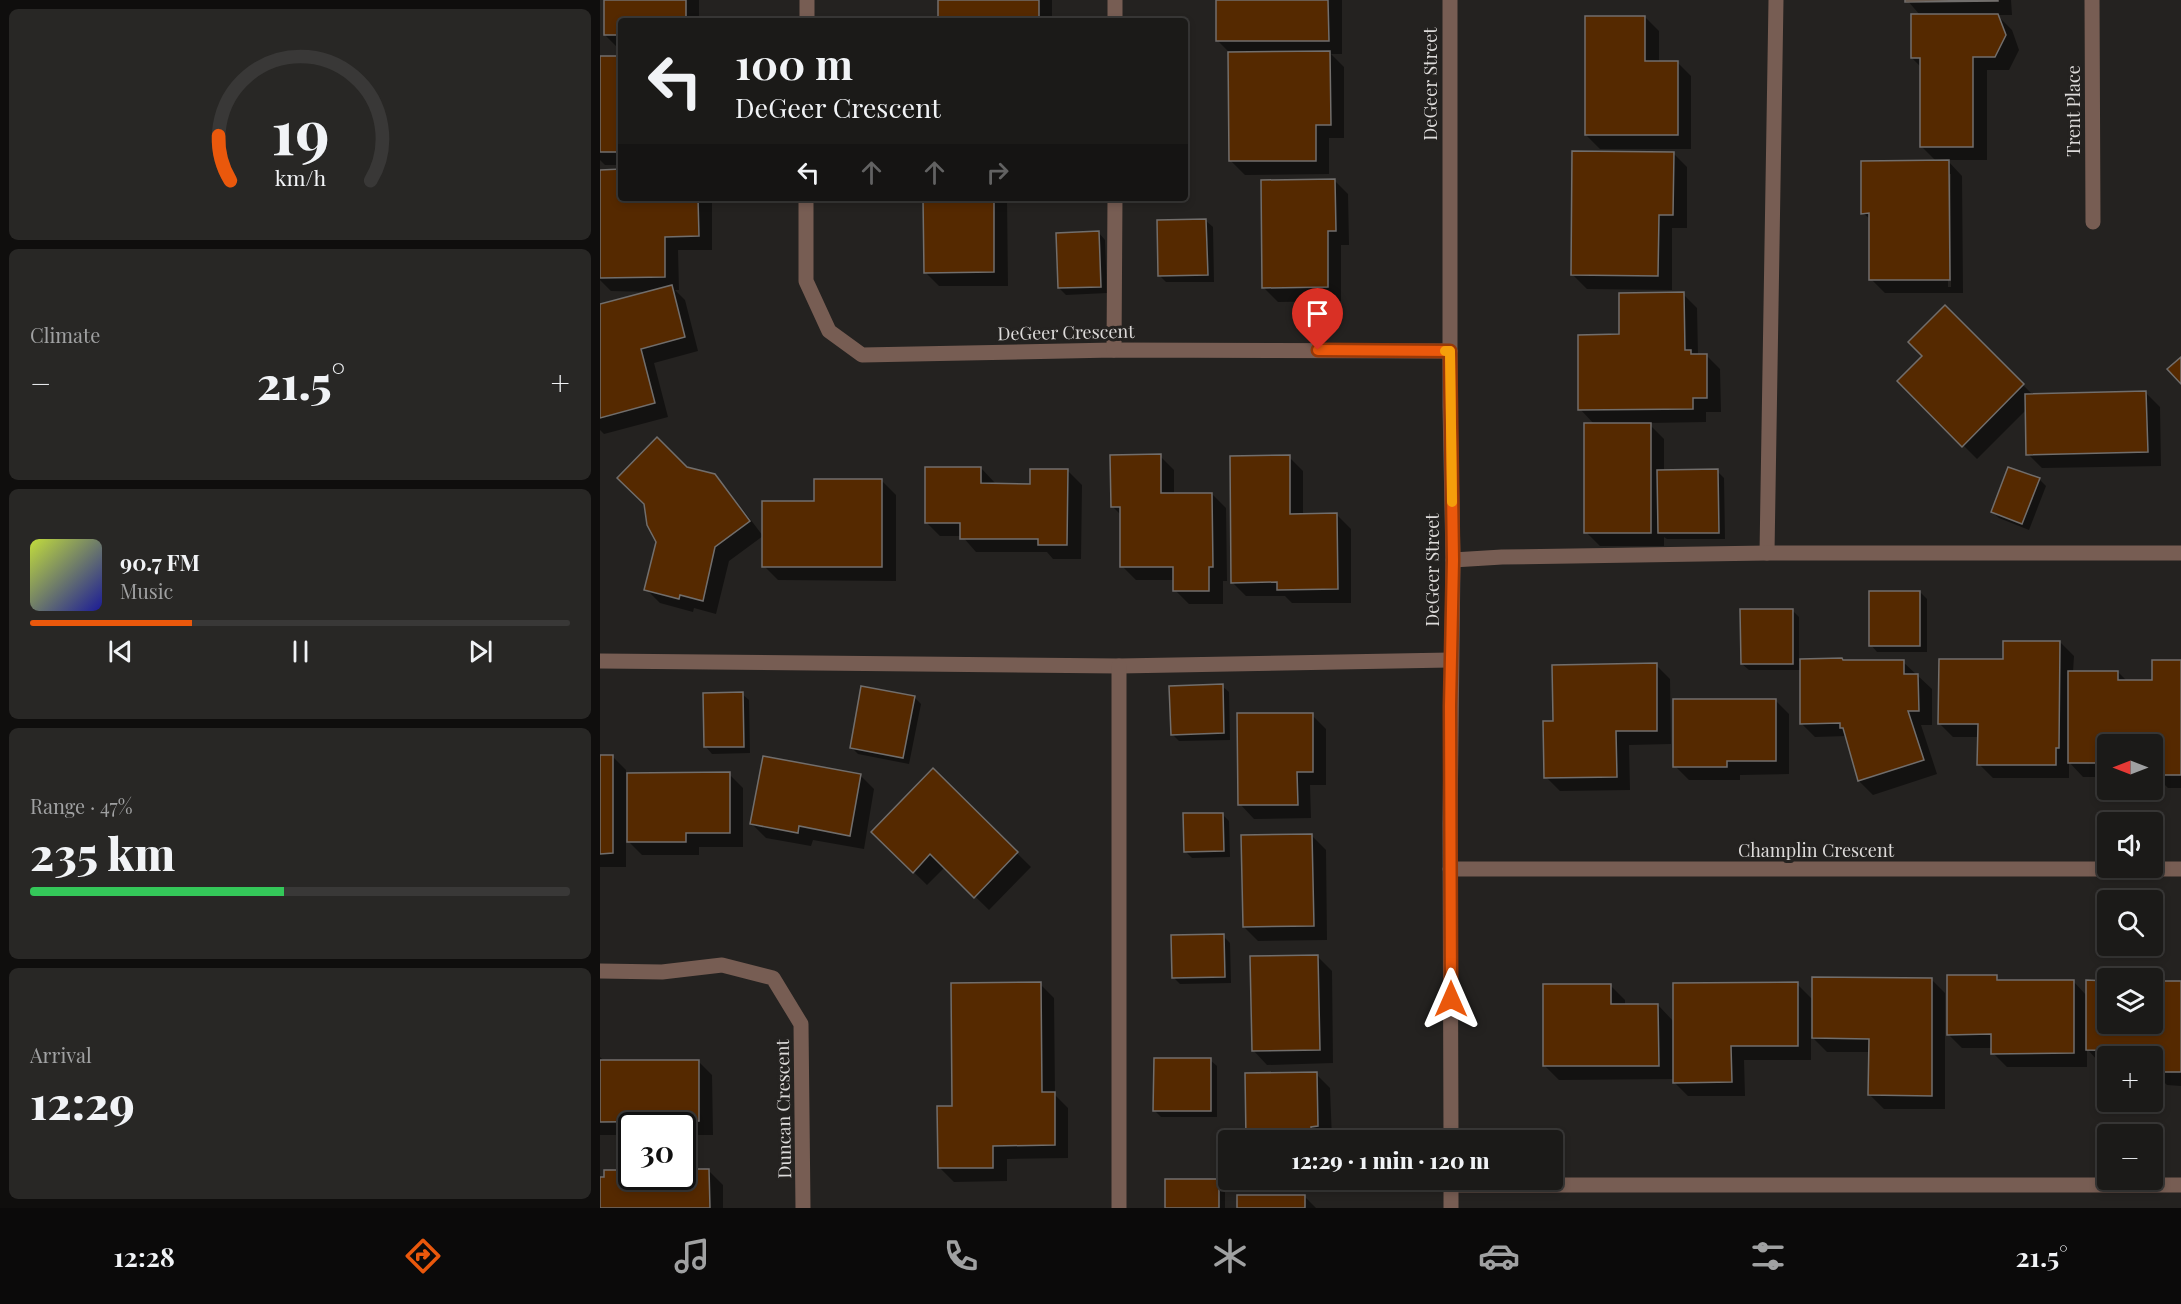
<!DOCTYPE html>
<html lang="en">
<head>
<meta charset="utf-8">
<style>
	:root { --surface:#1b1a18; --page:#282725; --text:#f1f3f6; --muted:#a0a1a2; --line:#393837; --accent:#ea580c }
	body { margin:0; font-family:"Playfair Display",serif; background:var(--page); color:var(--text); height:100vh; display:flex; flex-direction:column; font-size:22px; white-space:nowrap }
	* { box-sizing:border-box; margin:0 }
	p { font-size:20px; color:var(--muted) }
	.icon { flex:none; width:33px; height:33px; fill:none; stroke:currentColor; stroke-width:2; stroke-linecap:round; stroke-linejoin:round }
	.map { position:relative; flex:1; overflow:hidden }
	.panel { display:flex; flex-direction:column; gap:9px; padding:9px; background:#0f0e0d; width:600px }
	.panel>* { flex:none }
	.hud { position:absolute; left:18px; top:18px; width:570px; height:183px; border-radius:6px; box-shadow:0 3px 9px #0003,0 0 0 2px var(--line); background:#1b1a18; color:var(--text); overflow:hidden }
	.needle { width:39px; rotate:270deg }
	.fabs { position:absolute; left:1497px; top:734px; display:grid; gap:12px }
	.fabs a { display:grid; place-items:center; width:66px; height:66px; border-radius:6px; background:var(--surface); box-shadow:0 3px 9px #0003,0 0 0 2px var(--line); font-size:30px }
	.speed { position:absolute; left:18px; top:1112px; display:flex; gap:12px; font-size:30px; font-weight:700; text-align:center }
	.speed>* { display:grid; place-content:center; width:78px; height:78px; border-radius:50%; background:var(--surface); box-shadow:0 3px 9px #0003,0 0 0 2px var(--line); line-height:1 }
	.speed .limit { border:3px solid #111; border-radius:9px; background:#fff; color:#111 }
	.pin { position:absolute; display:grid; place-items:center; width:51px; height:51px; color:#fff; margin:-62px -26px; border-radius:50% 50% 50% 0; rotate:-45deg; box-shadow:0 0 6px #0007 }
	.pin .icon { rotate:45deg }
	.me { position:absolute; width:66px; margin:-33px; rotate:0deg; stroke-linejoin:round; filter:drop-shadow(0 0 4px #0008) }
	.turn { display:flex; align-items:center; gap:21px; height:126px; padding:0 18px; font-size:27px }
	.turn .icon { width:78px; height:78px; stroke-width:2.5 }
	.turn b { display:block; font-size:42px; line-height:51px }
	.lanes { display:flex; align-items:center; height:57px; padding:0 18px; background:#0003; justify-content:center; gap:30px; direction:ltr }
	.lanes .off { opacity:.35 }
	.big { font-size:45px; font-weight:800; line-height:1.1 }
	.panel .tile { flex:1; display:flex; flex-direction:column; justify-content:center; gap:9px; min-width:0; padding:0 21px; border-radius:9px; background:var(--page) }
	.panel .dial { align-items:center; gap:0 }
	.dial svg { height:156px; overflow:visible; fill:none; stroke:var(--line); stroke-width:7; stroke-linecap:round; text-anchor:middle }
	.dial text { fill:var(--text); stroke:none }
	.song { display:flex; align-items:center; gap:18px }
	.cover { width:72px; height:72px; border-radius:9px; background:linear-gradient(135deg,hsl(70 70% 55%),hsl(240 70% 35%)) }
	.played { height:6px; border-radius:3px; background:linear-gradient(90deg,var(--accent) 30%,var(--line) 30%) }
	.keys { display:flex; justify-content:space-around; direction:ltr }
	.heat { display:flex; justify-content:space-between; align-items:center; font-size:33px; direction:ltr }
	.charge { height:9px; border-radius:4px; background:linear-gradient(90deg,#34c759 47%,var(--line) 0) }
	.trip { position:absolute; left:618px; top:1130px; width:345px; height:60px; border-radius:6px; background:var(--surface); box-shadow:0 3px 9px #0003,0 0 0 2px var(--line); font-weight:800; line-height:60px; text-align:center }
	.tab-bar { display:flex; height:96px; justify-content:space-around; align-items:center; background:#0b0a0a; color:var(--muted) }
	.tab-bar .icon { width:42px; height:42px }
	.tab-bar .active { color:var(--accent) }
	.tab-bar b { font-size:27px; color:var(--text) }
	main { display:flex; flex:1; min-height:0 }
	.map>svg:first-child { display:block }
	.shadow { fill:#0007; fill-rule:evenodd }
	.building { fill:#552900; stroke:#716e6c; stroke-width:1.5 }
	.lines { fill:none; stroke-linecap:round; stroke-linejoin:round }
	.minor { stroke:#775d53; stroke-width:15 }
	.route-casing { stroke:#983908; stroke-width:15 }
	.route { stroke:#ea580c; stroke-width:10 }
	.slow { stroke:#f59e0b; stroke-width:10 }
	.labels { text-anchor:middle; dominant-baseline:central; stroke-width:6; stroke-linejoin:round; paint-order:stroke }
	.street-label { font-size:18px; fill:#dddbda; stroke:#242220 }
</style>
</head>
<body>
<main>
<section class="panel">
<div class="tile dial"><svg viewBox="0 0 100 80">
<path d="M14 69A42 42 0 1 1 86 69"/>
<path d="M14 69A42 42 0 0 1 8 46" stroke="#ea580c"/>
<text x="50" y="56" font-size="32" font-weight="700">19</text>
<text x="50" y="72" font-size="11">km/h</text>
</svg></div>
<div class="tile"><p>Climate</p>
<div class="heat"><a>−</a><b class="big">21.5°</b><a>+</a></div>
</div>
<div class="tile">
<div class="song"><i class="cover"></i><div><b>90.7 FM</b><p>Music</p></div></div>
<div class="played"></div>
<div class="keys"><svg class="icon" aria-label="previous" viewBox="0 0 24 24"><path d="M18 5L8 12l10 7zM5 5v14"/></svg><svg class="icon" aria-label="pause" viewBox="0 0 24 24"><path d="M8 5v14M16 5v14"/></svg><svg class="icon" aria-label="next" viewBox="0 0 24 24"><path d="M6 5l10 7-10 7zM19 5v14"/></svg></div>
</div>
<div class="tile"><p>Range · 47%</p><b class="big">235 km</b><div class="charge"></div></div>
<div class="tile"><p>Arrival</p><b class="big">12:29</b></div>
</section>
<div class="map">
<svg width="1581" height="1208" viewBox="0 0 1581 1208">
	<rect width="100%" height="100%" fill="#242220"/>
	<g class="shadow">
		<polygon points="5,0 99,0 99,21 21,21 21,49 19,49 5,35"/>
		<polygon points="339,0 452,0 452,21 340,21"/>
		<polygon points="617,0 742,0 742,54 731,54 744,67 744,138 729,138 729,174 645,175 631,161 630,53 618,41"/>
		<path d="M1307 0H1411L1412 15H1397L1412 30 1419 50 1409 70H1387V160H1347L1362 176 1363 293H1285L1271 279V220L1263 213 1337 162 1321 146V67L1312 58 1320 15ZM1348 174H1351V287H1348Z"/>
		<polygon points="1045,17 1059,31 1059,62 1077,62 1091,76 1091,149 1000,149 986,135"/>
		<polygon points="0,58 21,58 21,165 5,165 0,160"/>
		<polygon points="1073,153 1087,167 1087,228 1072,228 1072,290 987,289 973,275"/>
		<polygon points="0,171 21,171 21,198 112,198 112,250 78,250 79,290 75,290 85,300 98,351 54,363 68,417 4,434 0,430 0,305 51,292 11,291 0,280"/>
		<polygon points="734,180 748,194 749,245 741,245 741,301 678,302 664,288"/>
		<polygon points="325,198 407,198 408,286 339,286 325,272"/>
		<polygon points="606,221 613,227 614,282 566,282 560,276"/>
		<polygon points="499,233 505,240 507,293 466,295 459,288"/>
		<polygon points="1083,294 1097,308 1098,355 1106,355 1120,369 1121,412 1106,412 1106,422 1048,423 1064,439 1064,471 1117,471 1124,478 1125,539 1067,539 1064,537 1064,546 1000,546 986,532 995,425 980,409 1020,336"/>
		<polygon points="1345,307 1433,395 1546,393 1560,407 1561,466 1442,468 1428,454 1427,409 1377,459 1299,381 1324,356"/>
		<polygon points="560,456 574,470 574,494 612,494 626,508 627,581 623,581 623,604 589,604 575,590 575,580 536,580 522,566 522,516 513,507"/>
		<polygon points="689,457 703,471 703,515 737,515 751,529 751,603 692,603 685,596 646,596 632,582"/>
		<polygon points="381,468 395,483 395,485 431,485 468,471 482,485 481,559 453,559 447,552 376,552 362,536 340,536 326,522"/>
		<polygon points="86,469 114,475 128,490 163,536 129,561 116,614 94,608 93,612 60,603 46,589"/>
		<polygon points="1439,479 1446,486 1429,530 1399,518 1392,512"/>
		<polygon points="282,481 296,495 296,581 178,580 164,566 216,502"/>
		<polygon points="1320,592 1327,599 1327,652 1277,652 1271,645"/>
		<polygon points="1192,610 1199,617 1199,661 1303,662 1332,689 1332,725 1321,725 1337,774 1273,795 1259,781 1247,736 1215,737 1201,723 1202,670 1149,670 1142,664"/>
		<polygon points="1460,642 1474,656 1473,672 1518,672 1527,681 1554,681 1581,662 1581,788 1568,788 1556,776 1552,776 1552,744 1508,744 1508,777 1483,777 1469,762 1469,778 1393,778 1379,764 1379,737 1353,737 1339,723 1405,661"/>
		<polygon points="1056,665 1070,679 1071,744 1029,745 1030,790 960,791 946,777 955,722"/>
		<polygon points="622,686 629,692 630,740 579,741 572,734"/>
		<polygon points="142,694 149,700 150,753 112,754 106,747"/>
		<polygon points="314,697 321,704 309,764 258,754 251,747"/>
		<polygon points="1175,700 1189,714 1189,774 1140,775 1140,780 1089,780 1075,766"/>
		<polygon points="712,715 726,729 726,785 710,785 711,818 654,819 640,804"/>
		<polygon points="0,756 12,756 26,770 26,774 129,774 143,788 143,847 99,847 99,855 42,855 26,839 26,867 0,867"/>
		<polygon points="333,770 431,867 389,910 345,867 327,885 273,832"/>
		<polygon points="260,775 274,789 264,849 213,840 211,846 166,838 152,824"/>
		<polygon points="622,814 629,821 630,857 592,858 585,851"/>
		<polygon points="712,836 726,850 727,940 658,941 644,927"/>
		<polygon points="623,936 630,943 631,983 580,984 573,977"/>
		<polygon points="718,957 732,971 733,1063 667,1065 653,1050"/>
		<polygon points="1396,977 1401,982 1473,981 1487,996 1508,1023 1552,1023 1581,983 1581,1086 1567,1085 1553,1071 1552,1056 1508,1056 1508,1064 1501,1064 1487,1049 1487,1067 1407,1067 1393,1053 1393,1048 1362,1048 1348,1034"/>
		<polygon points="1331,979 1345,993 1345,1109 1284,1109 1270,1095 1270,1052 1227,1052 1211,1036 1211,1060 1144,1060 1145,1096 1088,1096 1074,1082 1074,1079 959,1080 945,1066 1011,986 1025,1000 1025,1006 1058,1005 1074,1022 1197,984 1213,1000"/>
		<polygon points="440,984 454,998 455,1095 468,1108 468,1158 407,1159 407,1181 354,1182 340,1168 353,1107"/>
		<polygon points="0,1057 4,1061 98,1061 112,1075 113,1135 82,1135 82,1125 32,1125 32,1135 0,1135"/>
		<polygon points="610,1060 617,1066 617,1117 561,1117 554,1110"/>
		<polygon points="716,1074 730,1088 732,1140 647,1140"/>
		<polygon points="109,1171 123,1185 123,1208 0,1208 0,1178 82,1176"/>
		<polygon points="656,1179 725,1179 726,1184 662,1185"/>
		<polygon points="618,1180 625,1187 625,1208 567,1208"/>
		<polygon points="704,1196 716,1208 638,1208"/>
	</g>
	<g class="building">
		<polygon points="4,0 86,0 86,21 21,21 21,35 4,35"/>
		<rect x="338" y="0" width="101" height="21"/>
		<polygon points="616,0 728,0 729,41 616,41"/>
		<polygon points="1305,0 1398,0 1398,1 1305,2"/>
		<polygon points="1311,14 1398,14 1406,35 1395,57 1373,57 1373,147 1320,147 1320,58 1311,58"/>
		<polygon points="985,16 1045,16 1045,61 1078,61 1078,135 985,135"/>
		<polygon points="730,51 731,125 716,125 716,161 629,161 628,52"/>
		<rect x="0" y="56" width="21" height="96"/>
		<polygon points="972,151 1074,152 1073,215 1059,215 1058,276 971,275"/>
		<polygon points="1349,160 1350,280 1269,280 1269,213 1261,214 1261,161"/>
		<polygon points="21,169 21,198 98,198 99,236 65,237 65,277 0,278 0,170"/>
		<polygon points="735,179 736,231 728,231 728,287 662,288 661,180"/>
		<polygon points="323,198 394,198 394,272 324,273"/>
		<polygon points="606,219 608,275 558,276 557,220"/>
		<polygon points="499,231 501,287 458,288 456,233"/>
		<polygon points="72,285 85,337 41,349 55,403 0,418 0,304"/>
		<polygon points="1084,292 1085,350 1091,350 1091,354 1107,354 1107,398 1093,398 1093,409 978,410 978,335 1019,334 1019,293"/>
		<polygon points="1345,305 1424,384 1362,447 1297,381 1322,356 1308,342"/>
		<polygon points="1581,357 1581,384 1567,369"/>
		<polygon points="1546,391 1548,452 1426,455 1425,394"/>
		<rect x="984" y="423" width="67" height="110"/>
		<polygon points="57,437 87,467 115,474 150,521 115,547 103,601 80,595 79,599 44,590 56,542 47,525 44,504 17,478"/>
		<polygon points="561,454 561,493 612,493 613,567 609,567 609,591 573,591 573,567 520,567 520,507 511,507 510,455"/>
		<polygon points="690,455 690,514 737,513 738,589 677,590 677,582 631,583 630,456"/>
		<polygon points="325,467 381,467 381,483 430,484 430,469 468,469 467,545 438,545 438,539 360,539 360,523 325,523"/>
		<polygon points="1408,467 1440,478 1422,524 1391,512"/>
		<polygon points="1118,469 1119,533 1058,533 1057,470"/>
		<polygon points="214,479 282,479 282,567 162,567 162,501 214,501"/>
		<rect x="1269" y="591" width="51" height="55"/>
		<polygon points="1140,609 1193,609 1193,664 1141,664"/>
		<polygon points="1403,641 1460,641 1459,748 1456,748 1456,765 1377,765 1378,724 1338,724 1339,659 1403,659"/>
		<polygon points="1242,658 1243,660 1304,660 1304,674 1318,674 1319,711 1308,711 1324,760 1258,781 1243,728 1240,728 1240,723 1200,724 1200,659"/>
		<polygon points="1552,660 1581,660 1581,775 1552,775 1552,744 1508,744 1508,763 1468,763 1468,671 1518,671 1518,680 1552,680"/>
		<polygon points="1057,663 1057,731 1016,731 1017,777 944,778 943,721 953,721 952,665"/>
		<polygon points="623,684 624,733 571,735 569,686"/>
		<polygon points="261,686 315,696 303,758 250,748"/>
		<polygon points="143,692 144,747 104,747 103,693"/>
		<polygon points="1073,699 1176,699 1176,761 1127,761 1127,767 1073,767"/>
		<polygon points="637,713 713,713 713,772 697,772 698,805 638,805"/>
		<polygon points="0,755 13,755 13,853 0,854"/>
		<polygon points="163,756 261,774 250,836 199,826 198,833 150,824"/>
		<polygon points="333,768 418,852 374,898 330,854 313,873 271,832"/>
		<polygon points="130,772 130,833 86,833 86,842 27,842 27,773"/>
		<polygon points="583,813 623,813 624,851 584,852"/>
		<polygon points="712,834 714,926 643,927 641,835"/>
		<polygon points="624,934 625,977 572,978 571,935"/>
		<polygon points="718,955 720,1050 652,1051 650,956"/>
		<polygon points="1347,975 1397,975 1397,980 1474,980 1474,1053 1391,1054 1391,1034 1347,1035"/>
		<polygon points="1212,977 1332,978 1332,1096 1268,1095 1269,1039 1212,1038"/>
		<polygon points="1486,980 1508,981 1508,1023 1552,1023 1552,981 1581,981 1581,1072 1552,1072 1552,1051 1486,1050"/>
		<polygon points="441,982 442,1092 455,1092 455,1145 393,1146 393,1168 338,1168 337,1106 352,1106 351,983"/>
		<polygon points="1198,982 1198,1046 1131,1046 1132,1082 1073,1083 1073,983"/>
		<polygon points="943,984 1011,984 1011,1004 1058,1004 1059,1066 943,1066"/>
		<polygon points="554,1058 611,1058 611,1111 553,1111"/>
		<polygon points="0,1060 99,1060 99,1121 0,1122"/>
		<polygon points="717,1072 718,1126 711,1127 712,1140 646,1140 645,1073"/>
		<polygon points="82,1169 109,1169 110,1208 0,1208 0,1177 4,1177 4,1170 32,1170 32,1176 82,1176"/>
		<rect x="565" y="1179" width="54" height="29"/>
		<rect x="637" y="1195" width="68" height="13"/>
	</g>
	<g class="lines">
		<g class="minor">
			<polyline points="850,0 850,406 853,560 850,824 851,1140"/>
			<polyline points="1492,0 1493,222"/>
			<polyline points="207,21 207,0"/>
			<polyline points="515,21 515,0"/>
			<polyline points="206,198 206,281 229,331 262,355 514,350 850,351"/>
			<polyline points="514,350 515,198"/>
			<polyline points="1167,553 1176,0"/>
			<polyline points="853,560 902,557 1167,553 1581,553"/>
			<polyline points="0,661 519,666 850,660"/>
			<polyline points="519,666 519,1208"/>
			<polyline points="850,869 1581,869"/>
			<polyline points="0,971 62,972 122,965 173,978 201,1024 203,1208"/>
			<polyline points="851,1179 851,1208"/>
			<polyline points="851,1185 1581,1185"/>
		</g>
	</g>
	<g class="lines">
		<defs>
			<polyline id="route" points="718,350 850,351 853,560 850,706 851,999"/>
		</defs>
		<use href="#route" class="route-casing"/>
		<use href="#route" class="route"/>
		<polyline class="slow" points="845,351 850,351 852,502"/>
	</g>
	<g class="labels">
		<g class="street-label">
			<text transform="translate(830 84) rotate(-90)">DeGeer Street</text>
			<text transform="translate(1473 111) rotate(-90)">Trent Place</text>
			<text transform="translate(466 332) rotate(-1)">DeGeer Crescent</text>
			<text transform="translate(832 570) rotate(-90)">DeGeer Street</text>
			<text x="1216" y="850">Champlin Crescent</text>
			<text transform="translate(183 1109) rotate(-91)">Duncan Crescent</text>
		</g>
	</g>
</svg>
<div class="fabs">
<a><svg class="needle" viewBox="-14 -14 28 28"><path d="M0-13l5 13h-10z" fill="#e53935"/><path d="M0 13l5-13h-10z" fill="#a0a1a2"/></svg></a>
<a><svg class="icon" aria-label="sound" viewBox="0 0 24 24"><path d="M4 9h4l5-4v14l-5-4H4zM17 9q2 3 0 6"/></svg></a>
<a><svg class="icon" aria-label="search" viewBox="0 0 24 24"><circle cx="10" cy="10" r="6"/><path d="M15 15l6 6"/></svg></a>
<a><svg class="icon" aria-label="layers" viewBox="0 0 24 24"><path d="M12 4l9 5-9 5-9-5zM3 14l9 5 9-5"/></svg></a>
<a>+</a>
<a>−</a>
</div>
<div class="speed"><div class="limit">30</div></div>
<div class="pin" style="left:718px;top:350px;background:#d93025"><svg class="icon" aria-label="arrive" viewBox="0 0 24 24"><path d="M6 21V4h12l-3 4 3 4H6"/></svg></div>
<svg class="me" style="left:851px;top:999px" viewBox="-20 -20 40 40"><path d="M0-17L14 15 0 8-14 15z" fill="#ea580c" stroke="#fff" stroke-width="4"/></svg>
<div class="trip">12:29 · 1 min · 120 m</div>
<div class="hud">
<div class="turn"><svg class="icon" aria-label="left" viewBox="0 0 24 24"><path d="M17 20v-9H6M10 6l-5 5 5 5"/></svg><div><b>100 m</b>DeGeer Crescent</div></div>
<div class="lanes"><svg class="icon" aria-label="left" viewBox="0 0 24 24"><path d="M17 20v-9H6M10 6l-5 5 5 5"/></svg><svg class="icon off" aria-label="ahead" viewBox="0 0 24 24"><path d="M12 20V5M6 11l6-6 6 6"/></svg><svg class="icon off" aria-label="ahead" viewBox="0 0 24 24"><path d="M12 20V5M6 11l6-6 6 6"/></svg><svg class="icon off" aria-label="right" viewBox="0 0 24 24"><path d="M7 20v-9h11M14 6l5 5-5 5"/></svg></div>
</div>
</div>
</main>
<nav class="tab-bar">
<b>12:28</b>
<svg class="icon active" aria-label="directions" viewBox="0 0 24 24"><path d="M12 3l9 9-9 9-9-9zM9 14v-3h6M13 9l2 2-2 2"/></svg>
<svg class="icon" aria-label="music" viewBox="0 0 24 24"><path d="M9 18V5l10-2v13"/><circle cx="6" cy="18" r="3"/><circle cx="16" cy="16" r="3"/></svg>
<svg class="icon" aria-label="phone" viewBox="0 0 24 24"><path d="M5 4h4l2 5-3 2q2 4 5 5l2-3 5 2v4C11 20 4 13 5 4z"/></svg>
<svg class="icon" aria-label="climate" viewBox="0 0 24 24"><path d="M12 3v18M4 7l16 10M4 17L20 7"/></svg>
<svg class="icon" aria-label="car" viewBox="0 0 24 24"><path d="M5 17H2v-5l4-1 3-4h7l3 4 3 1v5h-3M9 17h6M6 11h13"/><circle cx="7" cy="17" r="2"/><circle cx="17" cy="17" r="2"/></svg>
<svg class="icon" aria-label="filters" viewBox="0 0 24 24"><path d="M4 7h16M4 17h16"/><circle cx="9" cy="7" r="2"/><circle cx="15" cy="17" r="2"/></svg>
<b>21.5°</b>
</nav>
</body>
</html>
